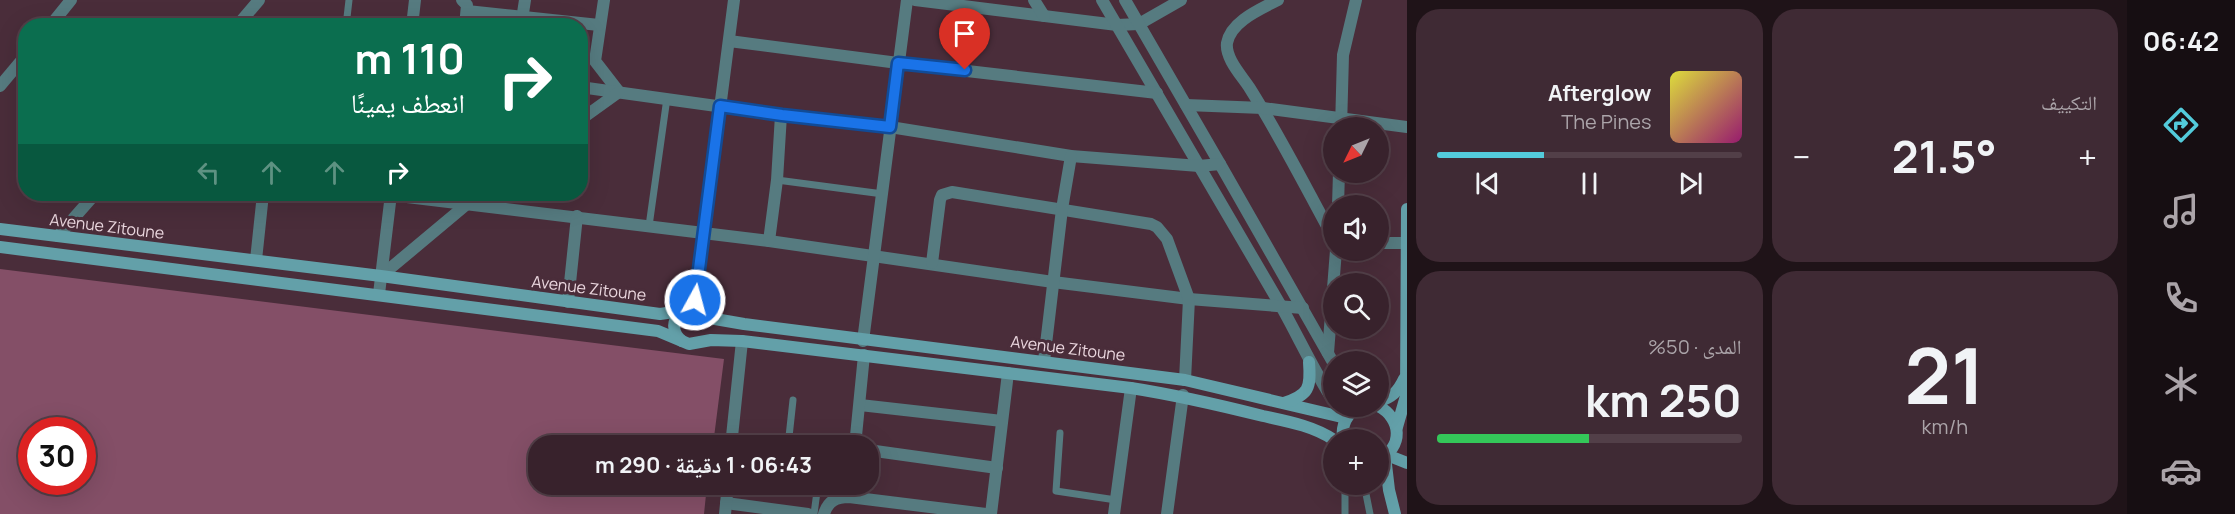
<!DOCTYPE html>
<html lang="ar">
<head>
<meta charset="utf-8">
<style>
	:root { --surface:#38222c; --page:#3f2a34; --text:#f1f3f6; --muted:#aba4a9; --line:#523f48; --accent:#53cbdb }
	body { margin:0; font-family:Manrope,"Noto Naskh Arabic",sans-serif; background:var(--page); color:var(--text); direction:rtl; height:100vh; display:flex; flex-direction:column; font-size:22px; white-space:nowrap }
	* { box-sizing:border-box; margin:0 }
	p { font-size:20px; color:var(--muted) }
	.icon { flex:none; width:33px; height:33px; fill:none; stroke:currentColor; stroke-width:2; stroke-linecap:round; stroke-linejoin:round }
	.map { position:relative; flex:1; overflow:hidden; direction:ltr }
	.details { display:flex; flex-direction:column; gap:9px; padding:9px; background:#1f1318; width:720px }
	.details>* { flex:none }
	.hud { position:absolute; left:18px; top:18px; width:570px; height:183px; border-radius:24px; box-shadow:0 6px 24px #0002,0 0 0 2px var(--line); direction:rtl; background:#0b6e4f; color:#fff; overflow:hidden }
	.needle { width:39px; rotate:227deg }
	.fabs { position:absolute; left:1323px; top:117px; display:grid; gap:12px }
	.fabs a { display:grid; place-items:center; width:66px; height:66px; border-radius:50%; background:var(--surface); box-shadow:0 6px 24px #0002,0 0 0 2px var(--line); font-size:30px }
	.speed { position:absolute; left:18px; top:417px; display:flex; gap:12px; font-size:30px; font-weight:700; text-align:center }
	.speed>* { display:grid; place-content:center; width:78px; height:78px; border-radius:50%; background:var(--surface); box-shadow:0 6px 24px #0002,0 0 0 2px var(--line); line-height:1 }
	.speed .limit { border:9px solid #d22; background:#fff; color:#111 }
	.pin { position:absolute; display:grid; place-items:center; width:51px; height:51px; color:#fff; margin:-62px -26px; border-radius:50% 50% 50% 0; rotate:-45deg; box-shadow:0 0 6px #0007 }
	.pin .icon { rotate:45deg }
	.me { position:absolute; width:66px; margin:-33px; rotate:7deg; stroke-linejoin:round; filter:drop-shadow(0 0 4px #0008) }
	.turn { display:flex; align-items:center; gap:21px; height:126px; padding:0 24px; font-size:27px }
	.turn .icon { width:78px; height:78px; stroke-width:2.5 }
	.turn b { display:block; font-size:42px; line-height:51px }
	.lanes { display:flex; align-items:center; height:57px; padding:0 24px; background:#0003; justify-content:center; gap:30px; direction:ltr }
	.lanes .off { opacity:.35 }
	.big { font-size:45px; font-weight:700; line-height:1.1 }
	.details .card { flex:1; display:flex; flex-direction:column; justify-content:center; gap:9px; min-width:0; padding:0 21px; border-radius:24px; background:var(--page) }
	.details .dial { align-items:center; gap:0 }
	.dial b { font-size:78px; line-height:1 }
	.song { display:flex; align-items:center; gap:18px }
	.cover { width:72px; height:72px; border-radius:9px; background:linear-gradient(135deg,hsl(60 70% 55%),hsl(320 70% 35%)) }
	.played { height:6px; border-radius:3px; background:linear-gradient(90deg,var(--accent) 35%,var(--line) 35%) }
	.keys { display:flex; justify-content:space-around; direction:ltr }
	.heat { display:flex; justify-content:space-between; align-items:center; font-size:33px; direction:ltr }
	.charge { height:9px; border-radius:4px; background:linear-gradient(90deg,#34c759 50%,var(--line) 0) }
	.details .tiles { flex:1; display:grid; gap:9px; grid-template-columns:repeat(2,1fr) }
	.trip { position:absolute; left:528px; top:435px; width:351px; height:60px; border-radius:24px; background:var(--surface); box-shadow:0 6px 24px #0002,0 0 0 2px var(--line); font-weight:700; line-height:60px; text-align:center; direction:rtl }
	main { display:flex; flex:1; min-height:0 }
	.tabs { display:flex; flex-direction:column; width:108px; justify-content:space-around; align-items:center; background:#160e12; color:var(--muted) }
	.tabs .icon { width:42px; height:42px }
	.tabs .current { color:var(--accent) }
	.tabs b { font-size:27px; color:var(--text) }
	.map>svg:first-child { display:block }
	.green { fill:#844f67; fill-rule:evenodd }
	.lines { fill:none; stroke-linecap:round; stroke-linejoin:round }
	.lane { stroke:#567b80; stroke-width:7 }
	.street { stroke:#567b80; stroke-width:12 }
	.secondary { stroke:#63a0a9; stroke-width:12 }
	.route-casing { stroke:#114b97; stroke-width:15 }
	.route { stroke:#1a73e8; stroke-width:10 }
	.labels { text-anchor:middle; dominant-baseline:central; stroke-width:6; stroke-linejoin:round; paint-order:stroke }
	.street-label { font-size:16px; fill:#ebd7df; stroke:#4a2d3a }
</style>
</head>
<body>
<main>
<nav class="tabs">
<b>06:42</b>
<svg class="icon current" aria-label="directions" viewBox="0 0 24 24"><path d="M12 3l9 9-9 9-9-9zM9 14v-3h6M13 9l2 2-2 2"/></svg>
<svg class="icon" aria-label="music" viewBox="0 0 24 24"><path d="M9 18V5l10-2v13"/><circle cx="6" cy="18" r="3"/><circle cx="16" cy="16" r="3"/></svg>
<svg class="icon" aria-label="phone" viewBox="0 0 24 24"><path d="M5 4h4l2 5-3 2q2 4 5 5l2-3 5 2v4C11 20 4 13 5 4z"/></svg>
<svg class="icon" aria-label="climate" viewBox="0 0 24 24"><path d="M12 3v18M4 7l16 10M4 17L20 7"/></svg>
<svg class="icon" aria-label="car" viewBox="0 0 24 24"><path d="M5 17H2v-5l4-1 3-4h7l3 4 3 1v5h-3M9 17h6M6 11h13"/><circle cx="7" cy="17" r="2"/><circle cx="17" cy="17" r="2"/></svg>
</nav>
<section class="details">
<div class="tiles">
<div class="card"><p>التكييف</p>
<div class="heat"><a>−</a><b class="big">21.5°</b><a>+</a></div>
</div>
<div class="card">
<div class="song"><i class="cover"></i><div><b>Afterglow</b><p>The Pines</p></div></div>
<div class="played"></div>
<div class="keys"><svg class="icon" aria-label="previous" viewBox="0 0 24 24"><path d="M18 5L8 12l10 7zM5 5v14"/></svg><svg class="icon" aria-label="pause" viewBox="0 0 24 24"><path d="M8 5v14M16 5v14"/></svg><svg class="icon" aria-label="next" viewBox="0 0 24 24"><path d="M6 5l10 7-10 7zM19 5v14"/></svg></div>
</div>
<div class="card dial"><b>21</b><p>km/h</p></div>
<div class="card"><p>المدى · 50%</p><b class="big">250 km</b><div class="charge"></div></div>
</div>
</section>
<div class="map">
<svg width="1407" height="514" viewBox="0 0 1407 514">
	<rect width="100%" height="100%" fill="#4a2d3a"/>
	<path class="green" d="M0 269 724 359 713 445 538 446V484L707 485 704 514H0ZM32 430H82V482H32Z"/>
	<g class="lines">
		<g class="lane">
			<polyline points="346,26 349,0"/>
			<polyline points="777,180 883,194"/>
			<polyline points="649,226 667,98"/>
			<polyline points="1060,433 1056,491 1116,500"/>
			<polyline points="788,446 793,400"/>
			<polyline points="1364,484 1370,514"/>
			<polyline points="814,514 818,484"/>
			<polyline points="1345,514 1345,484"/>
		</g>
		<g class="street">
			<polyline points="462,0 467,5 465,26"/>
			<polyline points="604,0 595,61 619,92"/>
			<polyline points="915,0 1117,25 1139,24 1181,0"/>
			<polyline points="1034,0 1044,16"/>
			<path d="M1102 0 1281 306C1299 338 1314 371 1334 402"/>
			<polyline points="1125,0 1220,164 1334,364"/>
			<path d="M1278 0C1261 9 1231 21 1227 43 1225 58 1241 75 1249 87 1280 136 1306 188 1334 239"/>
			<polyline points="467,11 599,25"/>
			<polyline points="50,26 71,0"/>
			<polyline points="237,26 259,0"/>
			<polyline points="412,26 415,0"/>
			<polyline points="521,26 525,0"/>
			<polyline points="729,41 898,63 1157,93"/>
			<polyline points="0,86 26,55"/>
			<polyline points="580,87 781,115 890,127 1071,156 1199,166 1220,164"/>
			<polyline points="1186,105 1263,108 1407,127"/>
			<polyline points="580,120 619,92"/>
			<polyline points="1341,128 1343,55 1356,0"/>
			<polyline points="382,194 769,241 1053,282 1189,299 1303,308"/>
			<polyline points="1338,206 1339,172"/>
			<polyline points="58,236 95,194"/>
			<polyline points="769,241 777,180 781,115"/>
			<polyline points="1378,243 1406,243"/>
			<polyline points="256,260 263,194"/>
			<polyline points="932,263 940,200 942,195 952,192 1151,224 1157,227 1167,239 1189,299 1185,380"/>
			<polyline points="381,276 479,194"/>
			<polyline points="379,294 391,194"/>
			<polyline points="568,302 577,216"/>
			<polyline points="694,309 734,0"/>
			<polyline points="863,341 907,0"/>
			<polyline points="1328,353 1336,250"/>
			<polyline points="1044,361 1062,209 1071,156"/>
			<polyline points="860,405 1002,421"/>
			<polyline points="731,446 742,341"/>
			<polyline points="855,446 864,355"/>
			<polyline points="868,450 997,468"/>
			<polyline points="726,503 808,514"/>
			<polyline points="725,514 728,484"/>
			<path d="M824 514C828 501 836 497 849 497L986 514"/>
			<polyline points="991,514 1008,373"/>
			<polyline points="1114,514 1131,388"/>
			<polyline points="1167,514 1183,395"/>
		</g>
		<g class="secondary">
			<polyline points="0,229 381,276 660,314 694,309 715,319 744,324 1185,380 1346,418"/>
			<path d="M0 247 658 331 689 344 711 340 742 341 1131 388C1176 395 1219 405 1263 416 1286 421 1314 426 1334 440"/>
			<path d="M682 341C671 332 672 320 682 311"/>
			<path d="M1378 402C1392 397 1398 392 1404 379"/>
			<path d="M1284 403C1309 395 1311 388 1309 362"/>
			<path d="M1378 406C1402 418 1404 448 1378 459"/>
			<polyline points="1397,427 1406,396 1407,209"/>
			<path d="M1343 440C1341 424 1347 413 1360 406"/>
			<polyline points="1387,455 1407,463"/>
			<polyline points="1385,456 1389,490 1395,514"/>
		</g>
	</g>
	<g class="lines">
		<defs>
			<polyline id="route" points="695,300 720,106 782,115 890,127 898,63 965,70"/>
		</defs>
		<use href="#route" class="route-casing"/>
		<use href="#route" class="route"/>
	</g>
	<g class="labels">
		<g class="street-label">
			<text transform="translate(107 226) rotate(7)">Avenue Zitoune</text>
			<text transform="translate(589 288) rotate(7)">Avenue Zitoune</text>
			<text transform="translate(1068 348) rotate(7)">Avenue Zitoune</text>
		</g>
	</g>
</svg>
<div class="fabs">
<a><svg class="needle" viewBox="-14 -14 28 28"><path d="M0-13l5 13h-10z" fill="#e53935"/><path d="M0 13l5-13h-10z" fill="#aba4a9"/></svg></a>
<a><svg class="icon" aria-label="sound" viewBox="0 0 24 24"><path d="M4 9h4l5-4v14l-5-4H4zM17 9q2 3 0 6"/></svg></a>
<a><svg class="icon" aria-label="search" viewBox="0 0 24 24"><circle cx="10" cy="10" r="6"/><path d="M15 15l6 6"/></svg></a>
<a><svg class="icon" aria-label="layers" viewBox="0 0 24 24"><path d="M12 4l9 5-9 5-9-5zM3 14l9 5 9-5"/></svg></a>
<a>+</a>
</div>
<div class="speed"><div class="limit">30</div></div>
<div class="pin" style="left:965px;top:70px;background:#d93025"><svg class="icon" aria-label="arrive" viewBox="0 0 24 24"><path d="M6 21V4h12l-3 4 3 4H6"/></svg></div>
<svg class="me" style="left:695px;top:300px" viewBox="-20 -20 40 40"><circle r="17" fill="#1a73e8" stroke="#fff" stroke-width="3"/><path d="M0-11L8 9 0 5-8 9z" fill="#fff"/></svg>
<div class="trip">06:43 · 1 دقيقة · 290 m</div>
<div class="hud">
<div class="turn"><svg class="icon" aria-label="right" viewBox="0 0 24 24"><path d="M7 20v-9h11M14 6l5 5-5 5"/></svg><div><b>110 m</b>انعطف يمينًا</div></div>
<div class="lanes"><svg class="icon off" aria-label="left" viewBox="0 0 24 24"><path d="M17 20v-9H6M10 6l-5 5 5 5"/></svg><svg class="icon off" aria-label="ahead" viewBox="0 0 24 24"><path d="M12 20V5M6 11l6-6 6 6"/></svg><svg class="icon off" aria-label="ahead" viewBox="0 0 24 24"><path d="M12 20V5M6 11l6-6 6 6"/></svg><svg class="icon" aria-label="right" viewBox="0 0 24 24"><path d="M7 20v-9h11M14 6l5 5-5 5"/></svg></div>
</div>
</div>
</main>
</body>
</html>
